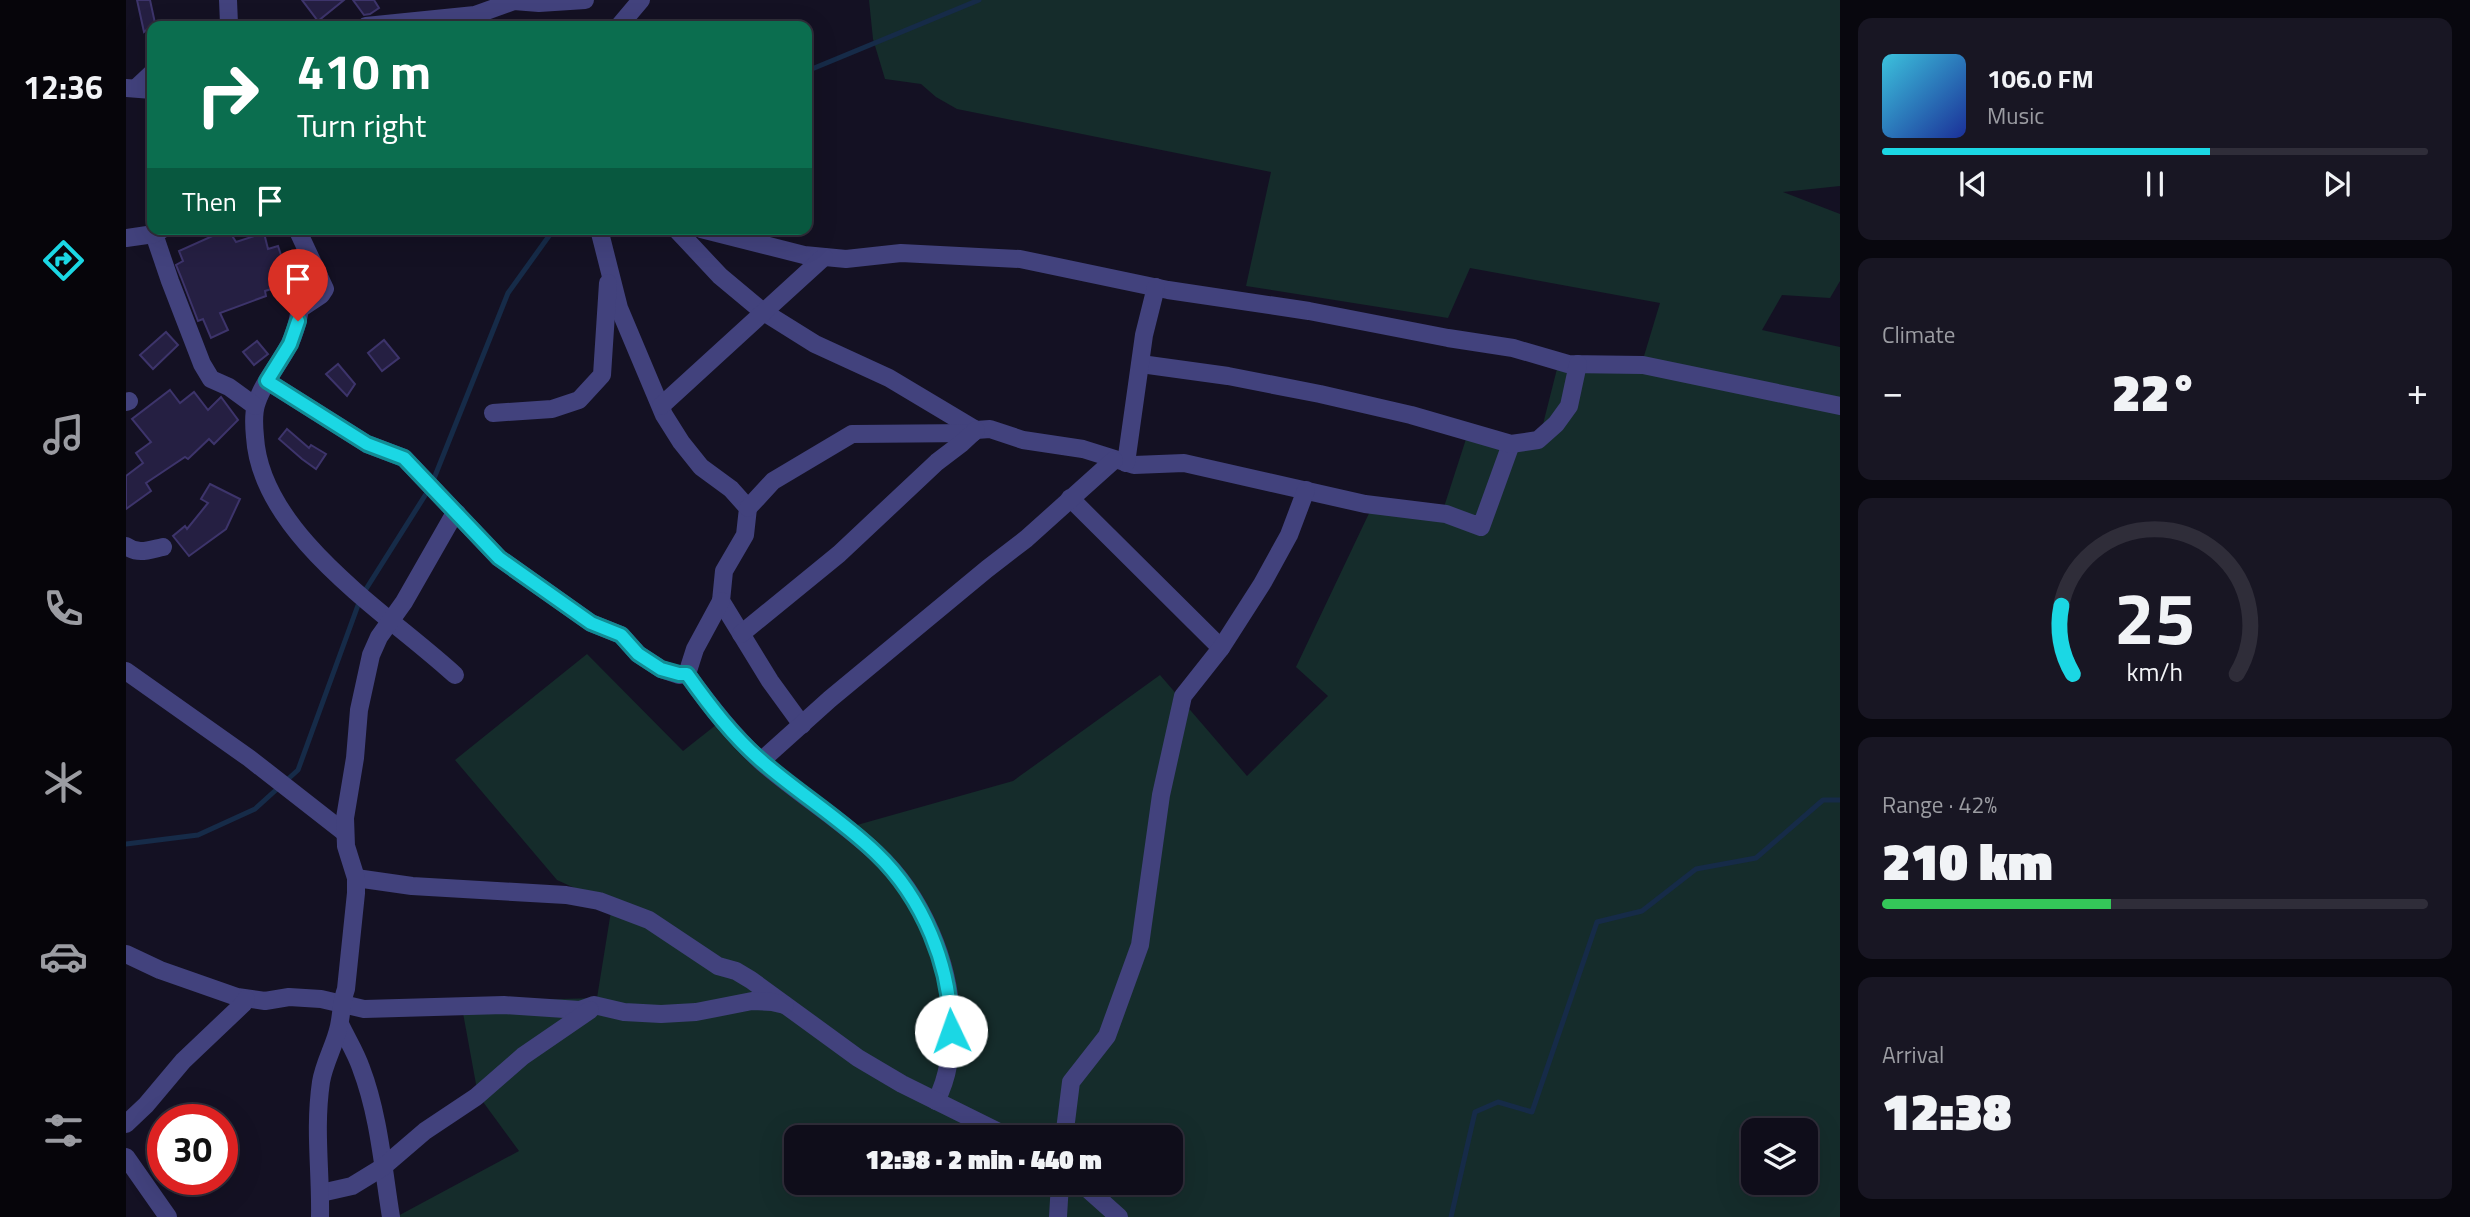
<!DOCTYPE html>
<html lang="en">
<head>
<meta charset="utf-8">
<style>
	:root { --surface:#0f0d1a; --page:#181623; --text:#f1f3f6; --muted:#9b9ca2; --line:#2f2d39; --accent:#1bd7e4 }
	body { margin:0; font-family:"Titillium Web",sans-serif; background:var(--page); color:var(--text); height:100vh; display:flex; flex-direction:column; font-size:26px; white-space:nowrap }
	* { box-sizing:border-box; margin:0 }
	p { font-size:23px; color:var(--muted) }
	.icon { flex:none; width:38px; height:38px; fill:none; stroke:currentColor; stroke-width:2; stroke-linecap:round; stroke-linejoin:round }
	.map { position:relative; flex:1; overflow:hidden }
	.details { display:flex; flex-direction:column; gap:18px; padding:18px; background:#08070e; width:630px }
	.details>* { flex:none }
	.guide { position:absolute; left:21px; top:21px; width:665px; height:214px; border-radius:14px; box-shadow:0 7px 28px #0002,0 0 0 2px var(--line); background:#0b6e4f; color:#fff; overflow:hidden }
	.buttons { position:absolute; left:1615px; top:1118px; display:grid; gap:14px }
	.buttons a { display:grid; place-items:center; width:77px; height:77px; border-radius:14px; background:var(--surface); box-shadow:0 7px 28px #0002,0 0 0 2px var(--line); font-size:35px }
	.speed { position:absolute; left:21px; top:1104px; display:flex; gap:14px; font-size:35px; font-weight:700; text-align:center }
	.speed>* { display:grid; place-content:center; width:91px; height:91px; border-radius:50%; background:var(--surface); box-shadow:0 7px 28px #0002,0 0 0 2px var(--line); line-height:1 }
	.speed .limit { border:10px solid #d22; background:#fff; color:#111 }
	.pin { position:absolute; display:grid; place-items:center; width:60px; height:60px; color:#fff; margin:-72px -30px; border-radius:50% 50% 50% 0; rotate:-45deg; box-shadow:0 0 7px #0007 }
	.pin .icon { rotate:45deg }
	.me { position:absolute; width:77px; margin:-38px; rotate:357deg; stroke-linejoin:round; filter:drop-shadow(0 0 5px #0008) }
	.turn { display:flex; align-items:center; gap:24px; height:147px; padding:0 35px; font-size:32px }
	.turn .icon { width:91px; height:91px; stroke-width:2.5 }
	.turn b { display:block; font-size:49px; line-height:60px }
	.then { display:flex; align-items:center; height:66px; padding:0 35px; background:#0003; gap:14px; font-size:26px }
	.big { font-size:52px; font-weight:800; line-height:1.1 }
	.details .widget { flex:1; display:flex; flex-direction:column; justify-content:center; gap:10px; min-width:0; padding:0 24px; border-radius:14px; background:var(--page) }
	.details .dial { align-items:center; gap:0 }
	.dial svg { height:182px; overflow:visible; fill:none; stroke:var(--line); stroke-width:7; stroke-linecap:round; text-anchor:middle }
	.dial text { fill:var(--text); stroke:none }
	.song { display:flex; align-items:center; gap:21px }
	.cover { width:84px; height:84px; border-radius:10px; background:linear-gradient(135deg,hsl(190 70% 55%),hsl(230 70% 35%)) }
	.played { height:7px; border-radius:4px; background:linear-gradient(90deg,var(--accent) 60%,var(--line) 60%) }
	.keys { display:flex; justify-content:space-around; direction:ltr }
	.heat { display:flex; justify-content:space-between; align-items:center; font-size:38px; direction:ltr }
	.charge { height:10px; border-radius:5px; background:linear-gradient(90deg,#34c759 42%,var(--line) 0) }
	.trip { position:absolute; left:658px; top:1125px; width:399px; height:70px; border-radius:14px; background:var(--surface); box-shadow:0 7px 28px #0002,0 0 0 2px var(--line); font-weight:800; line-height:70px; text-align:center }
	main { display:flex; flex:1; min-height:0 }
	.tabs { display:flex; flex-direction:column; width:126px; justify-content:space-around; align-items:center; background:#06050a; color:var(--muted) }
	.tabs .icon { width:49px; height:49px }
	.tabs .active { color:var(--accent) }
	.tabs b { font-size:32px; color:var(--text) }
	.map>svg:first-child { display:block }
	.green { fill:#152c2b; fill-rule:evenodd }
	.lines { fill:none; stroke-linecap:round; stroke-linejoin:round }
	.stream { stroke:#162b48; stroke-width:5 }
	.building { fill:#251f42; stroke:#3d346b; stroke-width:2 }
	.street { stroke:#42427d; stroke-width:18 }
	.route-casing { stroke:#128c94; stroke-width:18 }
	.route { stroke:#1bd7e4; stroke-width:12 }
</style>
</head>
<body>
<main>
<nav class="tabs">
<b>12:36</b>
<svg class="icon active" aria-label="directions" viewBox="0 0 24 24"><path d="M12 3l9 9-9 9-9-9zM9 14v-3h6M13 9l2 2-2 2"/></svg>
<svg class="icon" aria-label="music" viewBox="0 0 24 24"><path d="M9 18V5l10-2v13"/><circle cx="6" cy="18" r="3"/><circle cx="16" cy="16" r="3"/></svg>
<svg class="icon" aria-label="phone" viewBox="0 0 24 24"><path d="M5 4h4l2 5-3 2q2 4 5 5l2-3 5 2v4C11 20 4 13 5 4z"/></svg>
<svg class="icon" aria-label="climate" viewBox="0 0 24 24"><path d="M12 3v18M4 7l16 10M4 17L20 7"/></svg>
<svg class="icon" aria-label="car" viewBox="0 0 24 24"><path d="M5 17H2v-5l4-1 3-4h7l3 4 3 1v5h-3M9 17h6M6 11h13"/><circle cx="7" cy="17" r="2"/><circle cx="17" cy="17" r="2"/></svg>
<svg class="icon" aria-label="filters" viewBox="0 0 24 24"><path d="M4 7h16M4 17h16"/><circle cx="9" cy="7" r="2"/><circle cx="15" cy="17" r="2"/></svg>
</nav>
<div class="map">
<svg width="1714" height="1217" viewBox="0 0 1714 1217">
	<rect width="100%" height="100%" fill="#141123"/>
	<path class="green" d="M743 0H1714V186L1657 192 1714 214V281L1704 298 1656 295 1636 330 1714 347V1217H270L393 1151 352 1095 335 1002 471 998 486 905 431 880 329 760 461 654 557 751 595 721 724 827 887 781 1034 675 1121 776 1202 696 1170 667 1246 507 1317 510 1340 439 1413 440 1433 361 1515 366 1534 303 1344 268 1322 318 1120 286 1145 172 831 109 810 97 795 84 759 79 747 39ZM1628 1130H1680V1183H1628ZM670 1138H1045V1183H670Z"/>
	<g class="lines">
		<g class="stream">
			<polyline points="681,71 853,0"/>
			<polyline points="0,844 72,835 129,809 172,770 235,597 305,486 382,293 428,229"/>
			<polyline points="1325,1217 1349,1112 1372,1102 1406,1112 1471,922 1516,911 1570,869 1630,858 1697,800 1714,800"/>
		</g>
	</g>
	<g class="building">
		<polygon points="11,0 24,0 29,23 18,32"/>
		<polygon points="176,0 218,0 192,21"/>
		<polygon points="227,0 248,0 253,8 244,14 238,15"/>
		<polygon points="102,229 110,242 138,233 142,249 152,246 157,261 165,258 171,281 139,291 140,296 94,313 102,330 85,338 77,319 72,321 55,277 50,265 57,261 53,251"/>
		<polygon points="40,332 52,345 27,369 14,355"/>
		<polygon points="258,340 273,358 256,371 242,353"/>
		<polygon points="131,341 142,354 128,365 117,352"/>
		<polygon points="212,364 229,384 221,396 200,374"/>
		<polygon points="44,390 54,403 68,392 82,410 95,397 112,420 88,444 83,439 62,459 59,457 20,483 25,491 0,509 0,476 17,463 10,453 25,442 6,419"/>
		<polygon points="161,429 183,448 185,445 200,454 190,469 176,459 153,439"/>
		<polygon points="84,484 114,499 100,529 63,556 47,536 59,526 61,529 82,503 75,499"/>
	</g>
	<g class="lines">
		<g class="street">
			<polyline points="102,0 103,24"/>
			<polyline points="240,26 349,15 388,1 413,3 459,0"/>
			<polyline points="493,26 515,0"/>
			<polyline points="0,88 26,90"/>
			<polyline points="10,88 26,73"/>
			<path d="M171 229 199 289 195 295 174 309C172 321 169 334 163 345 153 365 136 383 130 405 127 415 128 427 129 437 135 536 263 614 329 675"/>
			<polyline points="473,229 493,308 538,415 555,442 575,467 605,489 622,508 619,535 598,571 595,601 644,681 676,725"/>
			<polyline points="550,229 594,276 636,311 689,344 763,378 850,430 864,429 897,440 957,449 1008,465 1058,463 1239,504 1320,514 1355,527 1385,444"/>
			<polyline points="575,229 678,255 720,259 775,253 894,259 1042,290 1183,311 1322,338 1387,348 1442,364 1517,365 1714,406"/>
			<polyline points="28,234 44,281 76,364 85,379 103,387 129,406"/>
			<polyline points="0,238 28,234 37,229"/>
			<polyline points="1015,364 1102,376 1194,394 1285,415 1385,444 1412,440 1430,424 1443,406 1452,364"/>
			<polyline points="141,381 241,444 278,458 373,558 465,623 495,635 512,654 535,669 553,675 561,674"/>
			<polyline points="0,402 3,401"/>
			<polyline points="535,406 698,257"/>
			<polyline points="367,413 426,409 453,400 476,375 482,283"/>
			<polyline points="1000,463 1018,335 1030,287"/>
			<polyline points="944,498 1095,648"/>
			<polyline points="622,508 647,481 726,434 847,433"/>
			<path d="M0 546C12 555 23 550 37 547"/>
			<polyline points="615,634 713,554 811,462 836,443 850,430"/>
			<polyline points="0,671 123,758 219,833"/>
			<path d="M561 674C583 705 608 737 637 763 673 794 715 820 750 853 795 894 825 963 825 1024 825 1052 823 1076 810 1101"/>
			<polyline points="561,674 569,649 595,601"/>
			<polyline points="635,761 704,699 861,569 900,539 988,460"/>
			<polyline points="230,878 286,886 440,895 473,901 523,920 592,966 610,971 625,980 732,1058 776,1084 885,1138"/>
			<polyline points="0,954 34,970 111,997 139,1001 163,997 195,999 238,1009 378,1005 454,1010 468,1005 498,1012 535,1014 570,1012 626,1001 646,1002 659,1005"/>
			<path d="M214 1024C221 1039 230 1053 235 1068 253 1115 257 1168 265 1217"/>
			<polyline points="0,1124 20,1105 57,1061 117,1004 120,999"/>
			<polyline points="938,1138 945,1082 981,1036 1014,945 1035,795 1057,696 1095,648 1136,584 1163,535 1180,490"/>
			<polyline points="0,1157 42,1217"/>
			<polyline points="955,1183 993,1217"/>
			<polyline points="195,1193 226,1186 257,1167 299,1131 350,1097 397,1056 464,1010"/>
			<path d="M194 1217C195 1171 188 1130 195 1082 198 1063 209 1045 213 1026 216 1012 215 1003 220 989L230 893V878L220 846 219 818 229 758 233 710 245 655 253 637 278 602 326 518 331 513"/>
			<polyline points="932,1217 934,1183"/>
		</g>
	</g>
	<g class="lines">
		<defs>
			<path id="route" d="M172 321 164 344 141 381 241 444 278 458 373 558 465 623 495 635 512 654 535 669 553 674H561C583 705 608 738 638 763 674 794 716 820 750 853 797 898 825 966 825 1031"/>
		</defs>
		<use href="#route" class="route-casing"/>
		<use href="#route" class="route"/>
	</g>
</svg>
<div class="buttons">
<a><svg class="icon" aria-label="layers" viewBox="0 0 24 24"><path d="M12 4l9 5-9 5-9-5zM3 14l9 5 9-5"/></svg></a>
</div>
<div class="speed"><div class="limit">30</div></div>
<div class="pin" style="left:172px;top:321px;background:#d93025"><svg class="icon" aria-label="arrive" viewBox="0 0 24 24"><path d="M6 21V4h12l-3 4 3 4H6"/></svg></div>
<svg class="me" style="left:825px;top:1031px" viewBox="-20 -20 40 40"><circle r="19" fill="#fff"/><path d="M0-13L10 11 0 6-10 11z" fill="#1bd7e4"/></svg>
<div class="trip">12:38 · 2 min · 440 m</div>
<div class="guide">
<div class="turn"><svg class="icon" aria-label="right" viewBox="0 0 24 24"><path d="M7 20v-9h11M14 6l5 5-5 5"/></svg><div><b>410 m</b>Turn right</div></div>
<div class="then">Then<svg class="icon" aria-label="arrive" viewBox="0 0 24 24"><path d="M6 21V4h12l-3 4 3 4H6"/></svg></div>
</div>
</div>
<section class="details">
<div class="widget">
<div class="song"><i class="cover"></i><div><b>106.0 FM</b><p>Music</p></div></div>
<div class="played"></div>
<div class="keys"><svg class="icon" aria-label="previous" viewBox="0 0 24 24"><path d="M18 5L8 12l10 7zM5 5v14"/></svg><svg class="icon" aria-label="pause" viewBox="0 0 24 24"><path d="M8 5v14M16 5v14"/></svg><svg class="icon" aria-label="next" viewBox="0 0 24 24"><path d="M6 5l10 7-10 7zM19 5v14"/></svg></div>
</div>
<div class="widget"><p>Climate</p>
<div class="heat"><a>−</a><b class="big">22°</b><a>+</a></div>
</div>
<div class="widget dial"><svg viewBox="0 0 100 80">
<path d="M14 69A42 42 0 1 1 86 69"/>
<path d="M14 69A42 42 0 0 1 9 39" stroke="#1bd7e4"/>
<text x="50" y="56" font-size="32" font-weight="700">25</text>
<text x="50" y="72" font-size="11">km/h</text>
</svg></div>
<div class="widget"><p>Range · 42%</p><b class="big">210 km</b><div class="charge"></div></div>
<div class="widget"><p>Arrival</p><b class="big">12:38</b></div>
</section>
</main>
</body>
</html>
